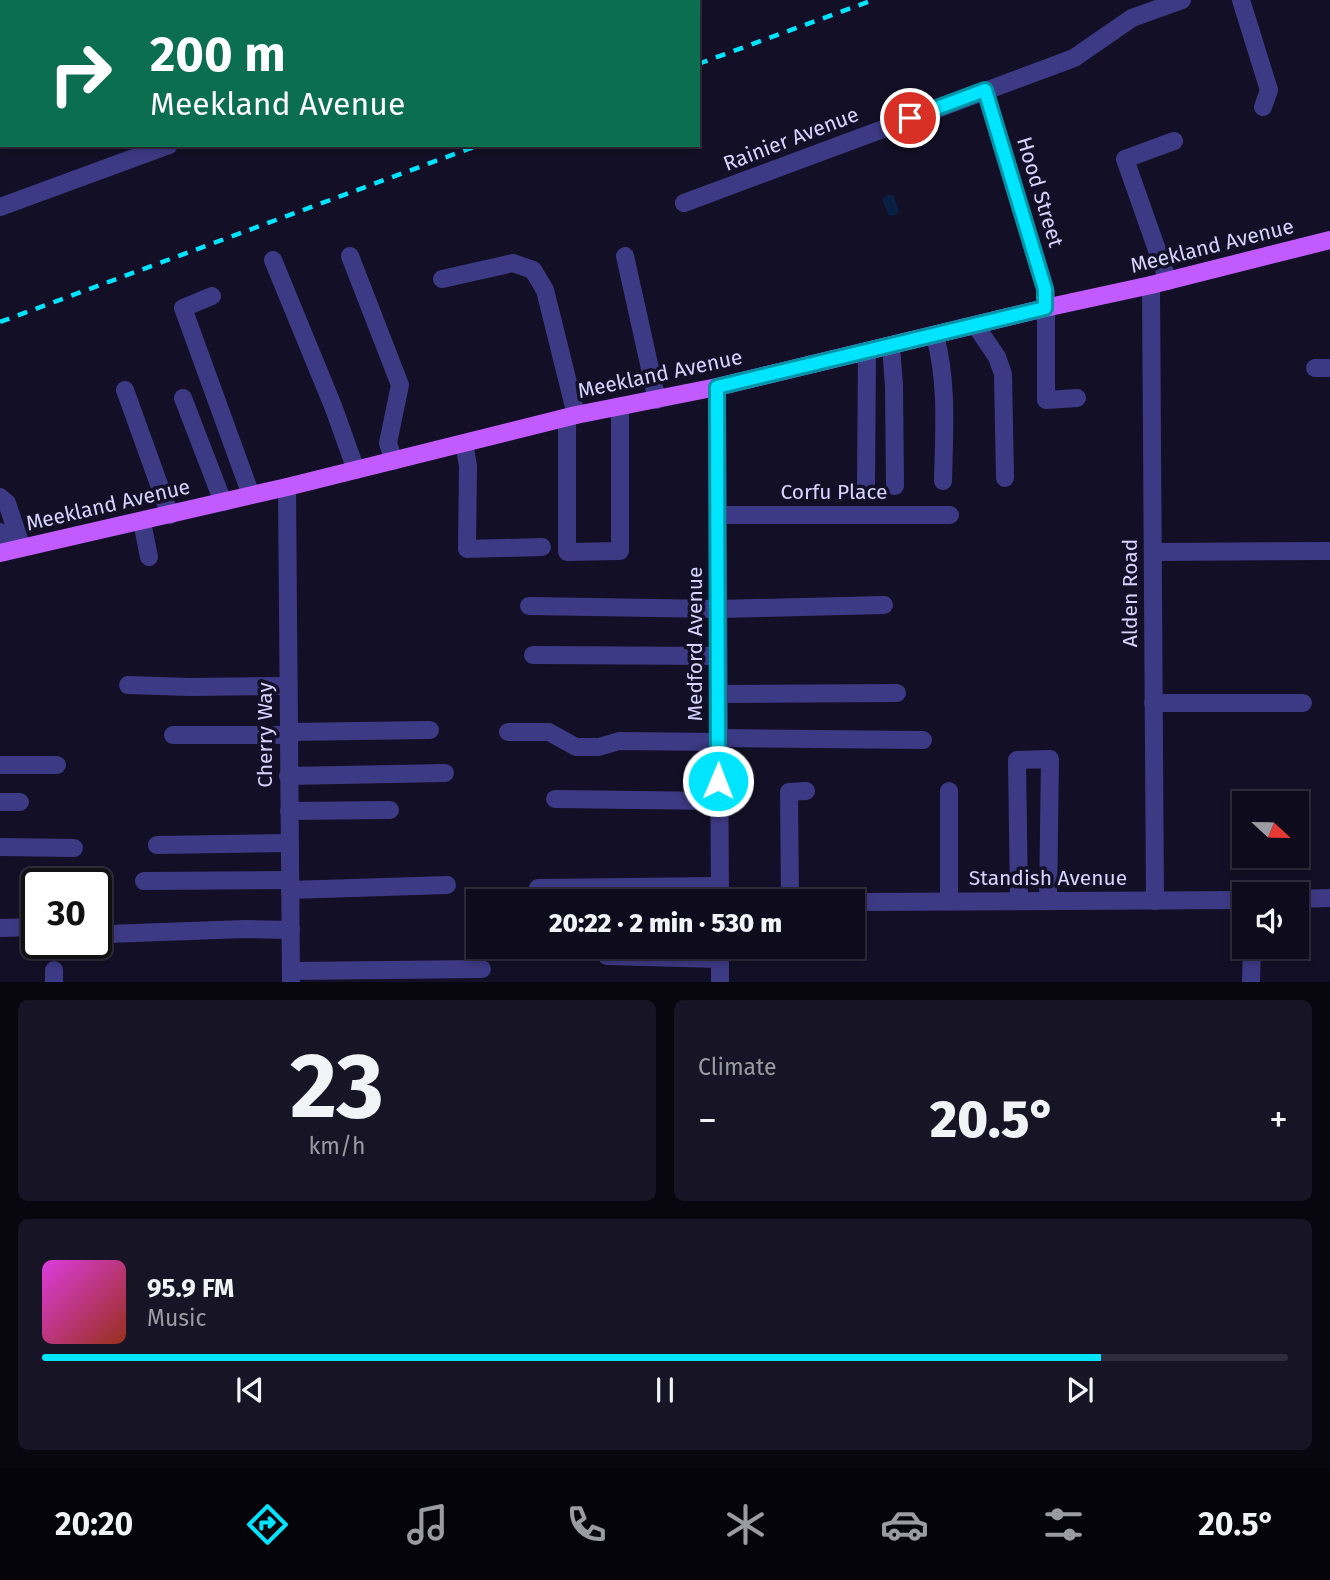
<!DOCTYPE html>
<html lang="en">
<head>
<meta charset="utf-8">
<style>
	:root { --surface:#0e0b1c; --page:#171425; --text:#f1f3f6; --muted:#9b9ba3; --line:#2e2b3b; --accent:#00e5ff }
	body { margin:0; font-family:"Fira Sans",sans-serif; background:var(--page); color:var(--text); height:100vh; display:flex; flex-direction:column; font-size:26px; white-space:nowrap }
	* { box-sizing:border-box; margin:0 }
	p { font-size:23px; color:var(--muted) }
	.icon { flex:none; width:38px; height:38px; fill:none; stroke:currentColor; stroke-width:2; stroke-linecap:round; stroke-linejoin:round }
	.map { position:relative; height:982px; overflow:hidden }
	.details { display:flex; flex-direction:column; gap:18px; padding:18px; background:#08060f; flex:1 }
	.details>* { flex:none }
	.guide { position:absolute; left:0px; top:0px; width:700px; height:147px; box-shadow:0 4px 10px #0003,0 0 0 2px var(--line); background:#0b6e4f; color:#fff; overflow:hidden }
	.needle { width:46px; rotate:112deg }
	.fabs { position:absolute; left:1232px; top:791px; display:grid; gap:14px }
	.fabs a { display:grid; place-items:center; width:77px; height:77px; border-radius:0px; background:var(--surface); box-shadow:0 4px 10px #0003,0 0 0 2px var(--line); font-size:35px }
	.speed { position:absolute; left:21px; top:868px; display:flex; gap:14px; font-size:35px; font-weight:700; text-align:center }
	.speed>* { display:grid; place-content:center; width:91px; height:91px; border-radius:50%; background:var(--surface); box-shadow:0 4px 10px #0003,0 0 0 2px var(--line); line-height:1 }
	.speed .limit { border:4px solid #111; border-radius:10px; background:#fff; color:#111 }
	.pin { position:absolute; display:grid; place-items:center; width:60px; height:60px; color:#fff; margin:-30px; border:4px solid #fff; border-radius:50%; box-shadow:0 2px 7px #0007 }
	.me { position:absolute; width:77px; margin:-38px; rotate:1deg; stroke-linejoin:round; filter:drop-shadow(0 0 5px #0008) }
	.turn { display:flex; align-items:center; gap:24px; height:147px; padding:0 35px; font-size:32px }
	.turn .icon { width:91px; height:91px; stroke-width:2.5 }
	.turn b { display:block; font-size:49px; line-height:60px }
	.big { font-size:52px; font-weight:800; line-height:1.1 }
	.details .tile { flex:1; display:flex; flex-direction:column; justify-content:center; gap:10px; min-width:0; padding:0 24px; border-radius:10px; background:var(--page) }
	.details .dial { align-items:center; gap:0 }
	.dial b { font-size:91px; line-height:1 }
	.song { display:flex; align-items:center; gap:21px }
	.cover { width:84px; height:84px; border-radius:10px; background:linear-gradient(135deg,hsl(300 70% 55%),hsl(10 70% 35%)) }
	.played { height:7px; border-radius:4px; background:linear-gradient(90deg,var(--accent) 85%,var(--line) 85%) }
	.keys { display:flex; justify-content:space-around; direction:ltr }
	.heat { display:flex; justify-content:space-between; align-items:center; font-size:38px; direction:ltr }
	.details .tiles { flex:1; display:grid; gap:18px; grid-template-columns:1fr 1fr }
	.tile:last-child { grid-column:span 2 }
	.trip { position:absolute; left:466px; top:889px; width:399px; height:70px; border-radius:0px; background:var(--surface); box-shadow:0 4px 10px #0003,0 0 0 2px var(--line); font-weight:800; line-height:70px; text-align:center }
	.dock { display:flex; height:112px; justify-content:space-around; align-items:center; background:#06040b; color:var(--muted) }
	.dock .icon { width:49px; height:49px }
	.dock .active { color:var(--accent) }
	.dock b { font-size:32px; color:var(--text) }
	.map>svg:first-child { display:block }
	.water { fill:#0a1f44 }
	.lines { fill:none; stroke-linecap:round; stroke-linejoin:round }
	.minor { stroke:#3d3a85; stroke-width:18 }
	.major { stroke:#c25bff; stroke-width:18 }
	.rail { stroke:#00e5ff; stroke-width:4.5; stroke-dasharray:10 9; stroke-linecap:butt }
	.route-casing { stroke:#0095a6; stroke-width:18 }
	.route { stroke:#00e5ff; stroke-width:12 }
	.labels { text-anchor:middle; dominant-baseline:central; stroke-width:7; stroke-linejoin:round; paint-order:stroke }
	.street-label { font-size:21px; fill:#d9d4ff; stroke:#130f26 }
</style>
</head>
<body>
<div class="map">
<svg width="1330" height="982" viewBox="0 0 1330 982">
	<rect width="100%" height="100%" fill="#130f26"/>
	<polygon class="water" points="887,195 893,195 899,211 896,215 889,216 882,199"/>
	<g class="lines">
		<g class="minor">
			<polyline points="474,0 475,2"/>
			<polyline points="1241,0 1269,90 1263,107"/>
			<polyline points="124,2 128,0"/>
			<polyline points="564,2 569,0"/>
			<polyline points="0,48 2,47"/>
			<polyline points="985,90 1046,292 1046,400 1077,398"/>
			<polyline points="684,203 1074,58 1132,18 1182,0"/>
			<polyline points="0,207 169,145"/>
			<polyline points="350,256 400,385 388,443 394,461"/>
			<polyline points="625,256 657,400"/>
			<polyline points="273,260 333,406 356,470"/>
			<polyline points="442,279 513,263 533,270 545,290 576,415"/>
			<polyline points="1168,281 1125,159 1174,141"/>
			<polyline points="1151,285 1155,901"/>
			<polyline points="212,296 183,308 251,495"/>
			<polyline points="976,326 997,357 1003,374 1005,478"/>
			<path d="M935 336C948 383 944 433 943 481"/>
			<polyline points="891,346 894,386 895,486"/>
			<polyline points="1315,368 1330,368"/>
			<polyline points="717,387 720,901"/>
			<polyline points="125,390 170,515"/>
			<polyline points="183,398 223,502"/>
			<polyline points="567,418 567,552 620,551 620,407"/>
			<polyline points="464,443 468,466 467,549 542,547"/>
			<polyline points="866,486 867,352"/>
			<polyline points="287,487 291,982"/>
			<polyline points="0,497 7,503 22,548"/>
			<polyline points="718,515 950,515"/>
			<polyline points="142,522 149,557"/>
			<polyline points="0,532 4,552"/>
			<polyline points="1153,552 1330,551"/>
			<polyline points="529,606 717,609 884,605"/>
			<polyline points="533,655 718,656"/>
			<polyline points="128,685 189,687 287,686"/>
			<polyline points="719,694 897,693"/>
			<polyline points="1153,703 1303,703"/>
			<polyline points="288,732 430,730"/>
			<polyline points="508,732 549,732 576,747 599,747 619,741 719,742"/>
			<polyline points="173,735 288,735"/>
			<polyline points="719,738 923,740"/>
			<polyline points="0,765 57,765"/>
			<polyline points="288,776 445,773"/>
			<polyline points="555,799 718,801"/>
			<polyline points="0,802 20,802"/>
			<polyline points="289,811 390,810"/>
			<polyline points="157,845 289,843"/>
			<polyline points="0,847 74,848"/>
			<polyline points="144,881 290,880"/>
			<polyline points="538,888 719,886"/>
			<polyline points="290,890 447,885"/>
			<polyline points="1297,899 1330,898"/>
			<polyline points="790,901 789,792 806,791"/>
			<polyline points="949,901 949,791"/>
			<polyline points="1019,901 1017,760 1050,759 1048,901"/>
			<polyline points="852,902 1244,900"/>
			<polyline points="0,928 37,927"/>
			<polyline points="107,934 245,929 291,930"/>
			<polyline points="720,947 720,982"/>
			<polyline points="607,956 720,959"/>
			<polyline points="54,970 54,982"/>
			<polyline points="291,971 482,969"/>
			<polyline points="1251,982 1252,947"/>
		</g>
		<polyline class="major" points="0,553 287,487 576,415 717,387 1045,308 1151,285 1330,240"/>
		<g class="rail">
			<polyline points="698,64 873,0"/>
			<polyline points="0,322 479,145"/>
		</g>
	</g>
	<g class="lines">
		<defs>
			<polyline id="route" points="718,781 717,387 1045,308 1045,289 985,90 910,118"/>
		</defs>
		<use href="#route" class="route-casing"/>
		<use href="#route" class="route"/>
	</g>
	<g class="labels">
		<g class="street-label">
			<text transform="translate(791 139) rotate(-21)">Rainier Avenue</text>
			<text transform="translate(1040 192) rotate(73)">Hood Street</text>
			<text transform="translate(1212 246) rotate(-14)">Meekland Avenue</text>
			<text transform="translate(660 374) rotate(-12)">Meekland Avenue</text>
			<text x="834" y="492">Corfu Place</text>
			<text transform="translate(108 505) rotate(-13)">Meekland Avenue</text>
			<text transform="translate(1130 593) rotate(-90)">Alden Road</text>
			<text transform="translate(695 644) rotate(-90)">Medford Avenue</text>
			<text transform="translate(265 735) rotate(-90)">Cherry Way</text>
			<text x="1048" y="878">Standish Avenue</text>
		</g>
	</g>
</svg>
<div class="fabs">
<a><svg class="needle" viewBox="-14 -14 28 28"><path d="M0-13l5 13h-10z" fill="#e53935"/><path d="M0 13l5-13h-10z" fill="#9b9ba3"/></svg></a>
<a><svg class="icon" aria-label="sound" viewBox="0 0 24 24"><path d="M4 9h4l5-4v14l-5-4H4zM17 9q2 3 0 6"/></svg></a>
</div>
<div class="speed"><div class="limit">30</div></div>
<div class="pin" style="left:910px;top:118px;background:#d93025"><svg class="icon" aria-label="arrive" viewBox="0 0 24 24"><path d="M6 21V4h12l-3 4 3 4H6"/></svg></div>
<svg class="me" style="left:718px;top:781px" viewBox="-20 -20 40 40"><circle r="17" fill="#00e5ff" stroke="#fff" stroke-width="3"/><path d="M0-11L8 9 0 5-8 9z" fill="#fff"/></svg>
<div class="trip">20:22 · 2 min · 530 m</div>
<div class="guide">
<div class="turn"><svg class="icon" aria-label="right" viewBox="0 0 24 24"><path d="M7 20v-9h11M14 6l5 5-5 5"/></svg><div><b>200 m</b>Meekland Avenue</div></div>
</div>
</div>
<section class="details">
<div class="tiles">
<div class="tile dial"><b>23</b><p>km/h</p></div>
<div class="tile"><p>Climate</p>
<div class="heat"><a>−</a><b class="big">20.5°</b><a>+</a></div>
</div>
<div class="tile">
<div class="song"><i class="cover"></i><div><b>95.9 FM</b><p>Music</p></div></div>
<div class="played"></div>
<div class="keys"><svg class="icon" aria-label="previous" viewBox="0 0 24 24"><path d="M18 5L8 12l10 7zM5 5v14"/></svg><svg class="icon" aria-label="pause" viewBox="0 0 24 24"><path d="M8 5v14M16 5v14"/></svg><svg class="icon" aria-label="next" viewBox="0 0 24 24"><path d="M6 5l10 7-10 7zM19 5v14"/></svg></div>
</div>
</div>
</section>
<nav class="dock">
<b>20:20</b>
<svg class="icon active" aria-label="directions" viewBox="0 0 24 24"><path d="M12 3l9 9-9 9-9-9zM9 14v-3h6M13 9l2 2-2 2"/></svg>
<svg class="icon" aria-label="music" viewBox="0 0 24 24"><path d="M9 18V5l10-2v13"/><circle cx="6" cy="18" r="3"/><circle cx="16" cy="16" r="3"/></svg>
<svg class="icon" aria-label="phone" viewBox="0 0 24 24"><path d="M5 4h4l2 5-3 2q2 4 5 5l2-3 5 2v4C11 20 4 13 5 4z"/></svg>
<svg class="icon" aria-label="climate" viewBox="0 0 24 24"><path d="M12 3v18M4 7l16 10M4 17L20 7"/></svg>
<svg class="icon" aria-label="car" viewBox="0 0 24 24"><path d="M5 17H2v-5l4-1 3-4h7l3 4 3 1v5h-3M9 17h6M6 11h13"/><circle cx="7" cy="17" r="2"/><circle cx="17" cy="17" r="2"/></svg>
<svg class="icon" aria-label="filters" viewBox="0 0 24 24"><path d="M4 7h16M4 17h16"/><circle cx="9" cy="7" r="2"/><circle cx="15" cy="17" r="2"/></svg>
<b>20.5°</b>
</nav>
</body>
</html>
